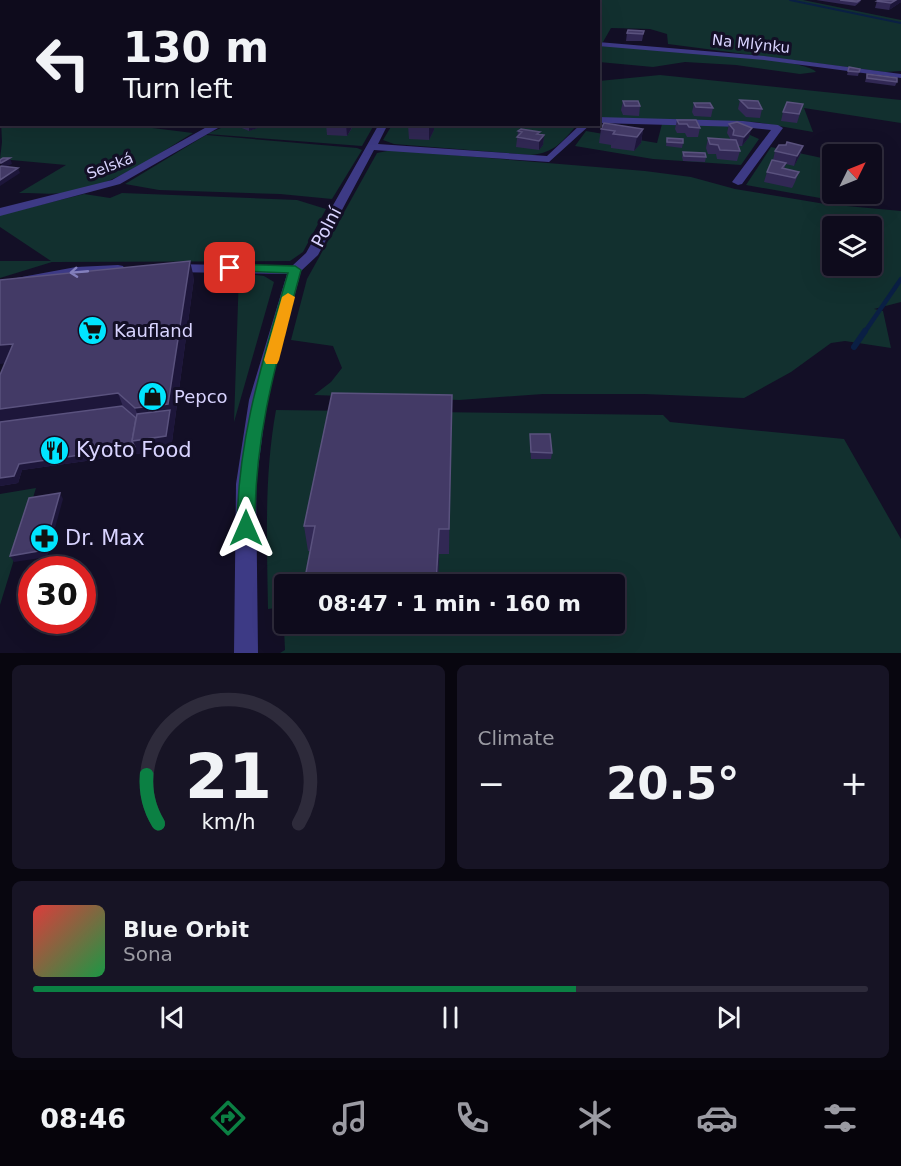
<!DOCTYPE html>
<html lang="en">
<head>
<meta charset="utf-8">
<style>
	:root { --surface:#0e0b1c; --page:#171425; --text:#f1f3f6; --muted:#9b9ba3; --line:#2e2b3b; --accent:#0b8043 }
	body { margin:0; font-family:"DejaVu Sans",sans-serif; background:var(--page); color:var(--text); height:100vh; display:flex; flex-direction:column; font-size:22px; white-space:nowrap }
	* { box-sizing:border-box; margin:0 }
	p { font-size:20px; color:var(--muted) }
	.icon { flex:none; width:33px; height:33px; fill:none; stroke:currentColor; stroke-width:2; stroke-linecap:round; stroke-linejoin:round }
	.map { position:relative; height:653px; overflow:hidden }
	.panel { display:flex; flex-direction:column; gap:12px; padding:12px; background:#08060f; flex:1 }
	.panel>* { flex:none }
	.top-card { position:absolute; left:0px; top:0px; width:600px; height:126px; box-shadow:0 6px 24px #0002,0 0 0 2px var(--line); background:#0e0b1c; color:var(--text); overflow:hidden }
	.needle { width:39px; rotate:47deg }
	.tools { position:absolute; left:822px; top:144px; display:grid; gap:12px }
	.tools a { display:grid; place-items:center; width:60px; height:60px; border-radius:6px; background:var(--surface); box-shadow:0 6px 24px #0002,0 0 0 2px var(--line); font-size:30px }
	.speed { position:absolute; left:18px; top:556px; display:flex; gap:12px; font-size:30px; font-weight:700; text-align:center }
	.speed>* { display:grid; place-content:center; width:78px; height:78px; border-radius:50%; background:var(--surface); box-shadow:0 6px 24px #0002,0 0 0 2px var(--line); line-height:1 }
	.speed .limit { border:9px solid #d22; background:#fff; color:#111 }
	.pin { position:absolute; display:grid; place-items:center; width:51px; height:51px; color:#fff; margin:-26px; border-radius:12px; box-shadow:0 3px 9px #0006 }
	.me { position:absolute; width:66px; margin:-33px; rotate:0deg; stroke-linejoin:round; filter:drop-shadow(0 0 4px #0008) }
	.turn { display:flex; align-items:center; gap:21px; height:126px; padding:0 24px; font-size:27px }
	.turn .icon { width:78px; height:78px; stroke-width:2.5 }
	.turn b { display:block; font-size:42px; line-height:51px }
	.big { font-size:45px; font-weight:700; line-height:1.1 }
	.panel .widget { flex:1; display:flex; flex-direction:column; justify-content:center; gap:9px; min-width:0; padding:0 21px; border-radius:9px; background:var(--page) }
	.panel .dial { align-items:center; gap:0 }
	.dial svg { height:156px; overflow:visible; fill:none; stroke:var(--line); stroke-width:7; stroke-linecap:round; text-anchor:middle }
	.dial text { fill:var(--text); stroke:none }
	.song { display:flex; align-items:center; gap:18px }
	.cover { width:72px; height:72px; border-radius:9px; background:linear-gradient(135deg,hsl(0 70% 55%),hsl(140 70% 35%)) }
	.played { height:6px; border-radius:3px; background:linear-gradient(90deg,var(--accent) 65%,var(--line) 65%) }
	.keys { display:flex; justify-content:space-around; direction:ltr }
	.heat { display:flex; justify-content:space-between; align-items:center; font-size:33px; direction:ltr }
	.panel .tiles { flex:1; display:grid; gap:12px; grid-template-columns:1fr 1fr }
	.widget:last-child { grid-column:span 2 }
	.trip { position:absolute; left:274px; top:574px; width:351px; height:60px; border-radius:6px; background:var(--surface); box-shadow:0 6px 24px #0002,0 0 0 2px var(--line); font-weight:700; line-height:60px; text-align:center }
	.menu { display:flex; height:96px; justify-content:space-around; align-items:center; background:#06040b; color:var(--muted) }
	.menu .icon { width:42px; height:42px }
	.menu .on { color:var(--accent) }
	.menu b { font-size:27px; color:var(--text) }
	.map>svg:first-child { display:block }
	.green { fill:#12302f; fill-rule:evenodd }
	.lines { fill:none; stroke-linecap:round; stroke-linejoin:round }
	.stream-far2 { stroke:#0a1f44; stroke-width:2 }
	.stream-far1 { stroke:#0a1f44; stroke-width:4.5 }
	.stream { stroke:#0a1f44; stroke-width:6 }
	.street { fill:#3d3a85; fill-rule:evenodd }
	.wall { fill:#312854 }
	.shaded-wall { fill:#1d163a }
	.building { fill:#433a66; stroke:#5a527e; stroke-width:1.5 }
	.oneway { stroke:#837fbc }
	.route { fill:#0b8043; stroke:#07532c; stroke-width:1.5 }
	.slow { fill:#f59e0b }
	.labels { text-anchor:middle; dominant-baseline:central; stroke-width:6; stroke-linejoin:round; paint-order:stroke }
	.far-street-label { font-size:15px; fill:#d9d4ff; stroke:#130f26 }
	.street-label { font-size:18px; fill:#d9d4ff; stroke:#130f26 }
	.poi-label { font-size:18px; fill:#d9d4ff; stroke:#130f26; text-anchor:start }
	.near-poi-label { font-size:21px; fill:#d9d4ff; stroke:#130f26; text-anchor:start }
</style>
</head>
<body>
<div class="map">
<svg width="901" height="653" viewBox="0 0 901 653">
	<rect width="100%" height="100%" fill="#130f26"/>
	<g class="green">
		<polygon points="356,0 803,0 901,20 901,71 885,72 668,44 667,34 650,29 611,28 603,42 599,42 598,2 354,2"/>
		<path d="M598 45C628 47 805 57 816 72L800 74 736 65 685 62 653 67 599 62Z"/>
		<polygon points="660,75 901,100 901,123 804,108 813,132 756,122 599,118 599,81"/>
		<path d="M0 98 2 124H120L193 133C155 156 116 184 71 192 55 195 36 193 19 193L66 165 0 159 2 142Z"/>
		<polygon points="662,124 730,126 759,139 741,165 653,159 575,146 586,131 657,143"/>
		<polygon points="228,125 374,125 362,146 207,134"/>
		<path d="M392 125H577C562 142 554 153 531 155L394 144 383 140Z"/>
		<polygon points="206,135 357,148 362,150 332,199 280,194 159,190 125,184"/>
		<polygon points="771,147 822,158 837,201 746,185"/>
		<path d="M392 150 645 171 691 177 735 189 825 204 901 211V302L874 309 883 311 891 348 845 341 831 343 791 372 744 398 644 394H543L459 400 314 395 331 382 342 368 333 346 291 340 307 279 377 153ZM832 226H872V266H832Z"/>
		<polygon points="122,193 297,200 326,209 303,252 290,261 52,262 0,278 0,261 51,261 0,227 0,215 84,194 110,198"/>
		<polygon points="239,273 264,276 274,282 234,422"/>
		<path d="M276 410 663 415 670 422 844 439 901 539V653H280L285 650 283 607 268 609C267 542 264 476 276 410ZM285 585H615V624H285Z"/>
		<polygon points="36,488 0,605 0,494"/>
	</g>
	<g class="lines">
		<polyline class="stream-far2" points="790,0 901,23"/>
		<polyline class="stream-far1" points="864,333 901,279"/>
		<polyline class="stream" points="854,347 865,331"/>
		<g class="street">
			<polygon points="164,0 170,0 162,2"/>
			<polygon points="240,0 267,2 242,2"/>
			<polygon points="359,0 365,0 358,2"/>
			<polygon points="598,42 764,56 901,74 901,78 764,60 598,46"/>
			<polygon points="598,117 743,121 778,125 783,128 742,184 738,185 732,182 771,130 743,127 598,123"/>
			<polygon points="212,124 225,124 120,184 0,216 0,208 112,180"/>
			<polygon points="379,124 388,124 378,144 547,156 581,124 591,124 549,162 374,150 318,255 301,271 267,400 256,484 258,653 234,653 236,484 249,400 287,274 172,272 165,268 172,264 292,266 306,253"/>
			<polygon points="118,265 123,266 125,269 123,272 76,275 0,289 0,281 76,267"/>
		</g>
	</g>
	<g class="wall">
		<polygon points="816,0 861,0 860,2 855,6"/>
		<polygon points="877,1 901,2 889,10 875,8"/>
		<polygon points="644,31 642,41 626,41 627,33"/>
		<polygon points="849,67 859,72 858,76 847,75"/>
		<polygon points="867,74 897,82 895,86 865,82"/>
		<polygon points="740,100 762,109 760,118 746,117 738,109"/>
		<polygon points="623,101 640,106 639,116 623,115 621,110"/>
		<polygon points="694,103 713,108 711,117 694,116 692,112"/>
		<polygon points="803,104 797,123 781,121 783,112"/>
		<polygon points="677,120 700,128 698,137 687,137 685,133 677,133 675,129"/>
		<polygon points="237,124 269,124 249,131 237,126"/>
		<polygon points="326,124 354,124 354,125 347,136 327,135"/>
		<polygon points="434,124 434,130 429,140 409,139 408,125"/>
		<polygon points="729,124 749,137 742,146 738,146 740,151 737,161 717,159 716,154 708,154 706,148 708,138 731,140 727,133"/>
		<polygon points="601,129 643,129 641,143 634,151 611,148 611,145 599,143"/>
		<polygon points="518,131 540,132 539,134 544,135 543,145 539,150 516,147"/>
		<polygon points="667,138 683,143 682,148 666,146"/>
		<polygon points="803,146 800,155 794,166 786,164 784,169 799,172 795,182 792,188 764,182 767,172 773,160 775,151"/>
		<polygon points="683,152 706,157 705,162 683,161 682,157"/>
		<polygon points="194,278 171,449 22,470 18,483 0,486 0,375"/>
		<polygon points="451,419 449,554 439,554 438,585 304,585 310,551 308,551 304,526"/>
		<polygon points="530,434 552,453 551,459 531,459 530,440"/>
	</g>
	<g class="shaded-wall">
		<rect x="126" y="0" width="22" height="2"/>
		<polygon points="896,0 901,0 901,2 889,10 891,3"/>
		<polygon points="253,124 269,124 249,131 249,126"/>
		<polygon points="346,124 354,124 347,136"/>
		<polygon points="430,124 434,124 434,130 429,140 429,127"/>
		<polygon points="752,128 749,137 742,146 744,137"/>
		<polygon points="643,129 641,143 634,151 637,137"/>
		<polygon points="544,135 543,145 539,150 539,141"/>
		<polygon points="803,146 800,155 794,166 797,156"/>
		<polygon points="10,158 12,164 3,168 1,163"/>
		<polygon points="18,168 20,173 0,186 0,180"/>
		<polygon points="190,261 194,278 171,449 22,470 18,483 0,486 0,478 19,464 132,441 142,427 135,408"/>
		<polygon points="13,344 22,362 0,364 0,345"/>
		<polygon points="118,393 125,412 0,429 0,409"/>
		<polygon points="60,493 63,499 47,557 14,562 10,556"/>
		<polygon points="439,529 438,585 436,585"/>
	</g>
	<g class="building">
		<polygon points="194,0 193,2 181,2 182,1"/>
		<polygon points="219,0 232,0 230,2 217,2"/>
		<polygon points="260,0 269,0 268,2 258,2"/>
		<polygon points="295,0 304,0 303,2 294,2"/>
		<polygon points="840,0 860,0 857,2"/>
		<polygon points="879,0 896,0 891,3 877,1"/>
		<polygon points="628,30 644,31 643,34 627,33"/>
		<polygon points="849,67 860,69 859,72 848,71"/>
		<polygon points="867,74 897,78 897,82 867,78"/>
		<polygon points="740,100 758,101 762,109 748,108"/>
		<polygon points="623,101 638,101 640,106 625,106"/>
		<polygon points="787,102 803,104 799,114 783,112"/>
		<polygon points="694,103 710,103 713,108 696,107"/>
		<polygon points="677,120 696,120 700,128 689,127 687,124 679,124"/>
		<polygon points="737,122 752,128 744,137 733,135 734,130 729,124"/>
		<polygon points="604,123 643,129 637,137 613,134 615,131 601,129"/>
		<polygon points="409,124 430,124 429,127 408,125"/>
		<polygon points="521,129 540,132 537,134 544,135 539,141 517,137 522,132 518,131"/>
		<polygon points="667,138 683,139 683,143 667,142"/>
		<polygon points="708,138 736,140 740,151 720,150 718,145 710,144"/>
		<polygon points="787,142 803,146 797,156 775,151 779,145 786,145"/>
		<polygon points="683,152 705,153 706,157 684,156"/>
		<polygon points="3,158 10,158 1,163 0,163 0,160"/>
		<polygon points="772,160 786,163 782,168 799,172 795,178 767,172"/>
		<polygon points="1,166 18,168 0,180 0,167"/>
		<polygon points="190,261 168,404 135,408 118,393 0,409 0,375 13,344 0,345 0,280"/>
		<polygon points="332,393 452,395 449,529 439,529 436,585 304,583 315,526 304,526"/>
		<polygon points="122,406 136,418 132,441 135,447 19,464 14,476 0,478 0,422"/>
		<polygon points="170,410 166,436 132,441 137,414"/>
		<polygon points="530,434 550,434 552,453 531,452"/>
		<polygon points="60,493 44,550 10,556 29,498"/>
	</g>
	<defs><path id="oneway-shaft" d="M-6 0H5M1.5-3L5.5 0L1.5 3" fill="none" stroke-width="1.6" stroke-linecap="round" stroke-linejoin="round" transform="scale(1.5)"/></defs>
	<use class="oneway" href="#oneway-shaft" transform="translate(79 272) rotate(175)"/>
	<path class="route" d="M230 264 295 266 301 270C277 359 254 434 255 528L253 533 246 535 240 533 237 528C238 436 263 360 288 273L225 270 223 268Z"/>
	<polygon class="slow" points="288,293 295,297 279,360 277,364 266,364 264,360 282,297"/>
	<defs>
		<symbol id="supermarket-disc" viewBox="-11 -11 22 22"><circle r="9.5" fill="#00e5ff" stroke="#130f26"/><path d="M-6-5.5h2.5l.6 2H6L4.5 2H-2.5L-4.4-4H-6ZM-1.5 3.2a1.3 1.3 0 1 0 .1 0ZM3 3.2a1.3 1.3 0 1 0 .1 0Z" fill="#111"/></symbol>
		<symbol id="shop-disc" viewBox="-11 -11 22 22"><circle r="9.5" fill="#00e5ff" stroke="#130f26"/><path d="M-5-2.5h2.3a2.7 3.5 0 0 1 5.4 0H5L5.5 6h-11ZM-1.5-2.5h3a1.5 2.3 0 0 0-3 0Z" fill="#111"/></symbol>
		<symbol id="restaurant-disc" viewBox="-11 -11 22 22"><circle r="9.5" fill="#00e5ff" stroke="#130f26"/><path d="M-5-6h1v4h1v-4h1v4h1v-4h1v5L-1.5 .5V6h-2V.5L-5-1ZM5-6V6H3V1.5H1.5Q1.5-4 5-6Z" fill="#111"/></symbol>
		<symbol id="pharmacy-disc" viewBox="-11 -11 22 22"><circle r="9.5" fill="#00e5ff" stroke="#130f26"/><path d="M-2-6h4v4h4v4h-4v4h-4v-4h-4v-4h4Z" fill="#111"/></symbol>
	</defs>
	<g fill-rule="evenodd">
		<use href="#supermarket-disc" x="76" y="314" width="33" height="33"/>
		<use href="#shop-disc" x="136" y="380" width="33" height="33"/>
		<use href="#restaurant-disc" x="38" y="434" width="33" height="33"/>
		<use href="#pharmacy-disc" x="28" y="522" width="33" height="33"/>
	</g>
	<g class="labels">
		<g class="far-street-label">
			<text transform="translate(751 44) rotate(6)">Na Mlýnku</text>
			<text transform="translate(110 166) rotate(-21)">Selská</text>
		</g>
		<g class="street-label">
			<text transform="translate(326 227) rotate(-62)">Polní</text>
		</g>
		<g class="poi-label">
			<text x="114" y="330">Kaufland</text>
			<text x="174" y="396">Pepco</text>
		</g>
		<g class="near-poi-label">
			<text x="76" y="450">Kyoto Food</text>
			<text x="65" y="538">Dr. Max</text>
		</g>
	</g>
</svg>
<div class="tools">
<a><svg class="needle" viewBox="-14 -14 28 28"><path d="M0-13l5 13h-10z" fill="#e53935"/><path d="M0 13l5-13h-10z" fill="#9b9ba3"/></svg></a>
<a><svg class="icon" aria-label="layers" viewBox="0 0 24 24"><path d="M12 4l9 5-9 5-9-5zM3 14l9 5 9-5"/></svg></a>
</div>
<div class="speed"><div class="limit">30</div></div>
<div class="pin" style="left:230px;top:268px;background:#d93025"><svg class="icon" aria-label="arrive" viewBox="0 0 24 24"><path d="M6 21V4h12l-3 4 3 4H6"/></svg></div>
<svg class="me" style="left:246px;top:528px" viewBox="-20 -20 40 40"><path d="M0-17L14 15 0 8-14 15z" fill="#0b8043" stroke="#fff" stroke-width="4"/></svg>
<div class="trip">08:47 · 1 min · 160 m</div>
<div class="top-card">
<div class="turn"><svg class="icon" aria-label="left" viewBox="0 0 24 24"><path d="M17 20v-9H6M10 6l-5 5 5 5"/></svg><div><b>130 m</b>Turn left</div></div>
</div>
</div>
<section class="panel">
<div class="tiles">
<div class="widget dial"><svg viewBox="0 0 100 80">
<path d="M14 69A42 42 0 1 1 86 69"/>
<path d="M14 69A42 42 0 0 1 8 44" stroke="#0b8043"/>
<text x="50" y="56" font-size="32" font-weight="700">21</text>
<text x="50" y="72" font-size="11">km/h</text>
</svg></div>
<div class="widget"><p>Climate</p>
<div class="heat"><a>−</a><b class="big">20.5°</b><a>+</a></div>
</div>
<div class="widget">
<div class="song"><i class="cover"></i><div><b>Blue Orbit</b><p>Sona</p></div></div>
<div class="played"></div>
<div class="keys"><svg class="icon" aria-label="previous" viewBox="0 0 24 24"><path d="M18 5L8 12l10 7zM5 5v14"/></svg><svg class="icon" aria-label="pause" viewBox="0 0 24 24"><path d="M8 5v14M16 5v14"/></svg><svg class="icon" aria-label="next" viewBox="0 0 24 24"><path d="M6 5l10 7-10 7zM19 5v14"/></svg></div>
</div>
</div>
</section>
<nav class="menu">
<b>08:46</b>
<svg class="icon on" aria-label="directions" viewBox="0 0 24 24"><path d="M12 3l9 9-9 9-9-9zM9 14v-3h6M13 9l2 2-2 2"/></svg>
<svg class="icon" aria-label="music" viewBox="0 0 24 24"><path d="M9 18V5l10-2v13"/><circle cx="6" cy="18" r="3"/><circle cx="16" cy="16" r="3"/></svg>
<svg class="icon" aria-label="phone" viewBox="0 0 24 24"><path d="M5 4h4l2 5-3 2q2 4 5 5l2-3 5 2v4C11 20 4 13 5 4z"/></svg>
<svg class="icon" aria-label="climate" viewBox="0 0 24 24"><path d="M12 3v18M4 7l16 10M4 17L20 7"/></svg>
<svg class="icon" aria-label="car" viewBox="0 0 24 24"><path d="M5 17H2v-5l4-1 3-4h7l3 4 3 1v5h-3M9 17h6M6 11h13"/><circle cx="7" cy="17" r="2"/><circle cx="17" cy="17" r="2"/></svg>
<svg class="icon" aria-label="filters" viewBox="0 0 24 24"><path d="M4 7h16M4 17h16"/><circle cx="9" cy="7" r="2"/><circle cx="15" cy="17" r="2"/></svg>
</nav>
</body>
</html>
